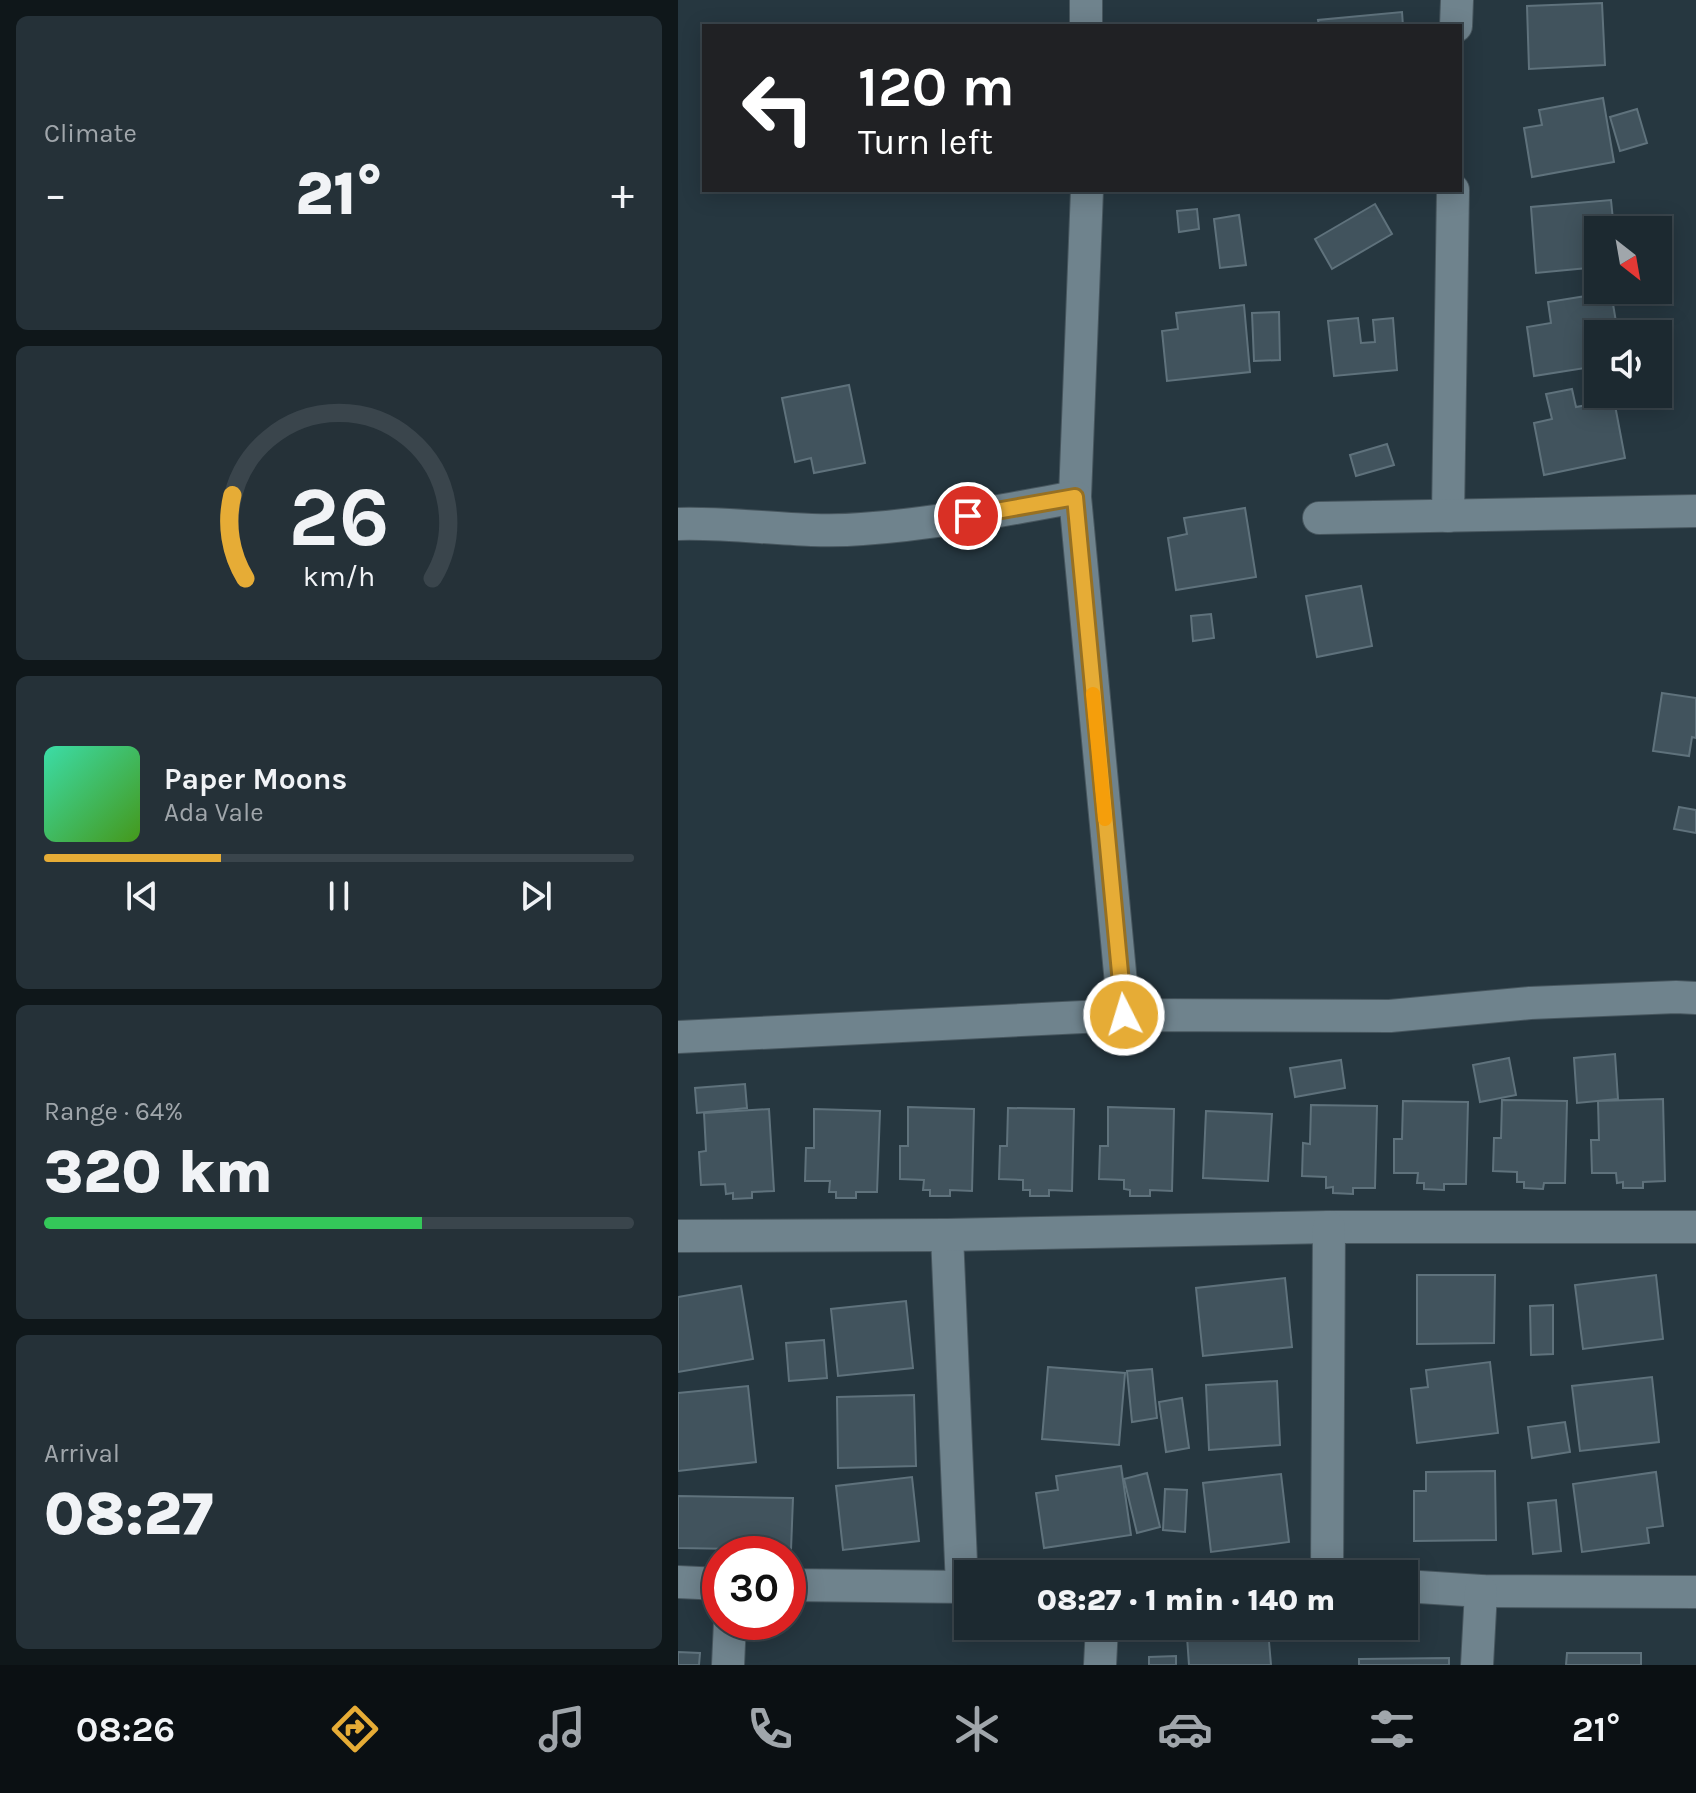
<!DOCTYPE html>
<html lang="en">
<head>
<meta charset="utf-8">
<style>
	:root { --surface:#1c2930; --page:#253138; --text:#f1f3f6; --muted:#a0a6ab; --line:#3a454c; --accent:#e6ac36 }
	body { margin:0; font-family:Karla,sans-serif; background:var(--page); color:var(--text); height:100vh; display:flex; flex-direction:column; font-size:30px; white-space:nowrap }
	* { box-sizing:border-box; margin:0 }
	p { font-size:26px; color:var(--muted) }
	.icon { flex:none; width:44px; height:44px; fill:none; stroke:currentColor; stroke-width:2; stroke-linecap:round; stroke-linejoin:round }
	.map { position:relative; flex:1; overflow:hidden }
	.panel { display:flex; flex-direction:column; gap:16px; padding:16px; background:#0f171a; width:678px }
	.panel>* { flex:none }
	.guide { position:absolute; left:24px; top:24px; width:760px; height:168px; border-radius:0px; box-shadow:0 4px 20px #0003,0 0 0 2px var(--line); background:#202124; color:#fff; overflow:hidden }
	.needle { width:52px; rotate:149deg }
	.fabs { position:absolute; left:906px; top:216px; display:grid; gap:16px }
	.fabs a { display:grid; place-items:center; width:88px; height:88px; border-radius:0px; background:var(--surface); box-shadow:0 4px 20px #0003,0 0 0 2px var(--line); font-size:40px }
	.speed { position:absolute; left:24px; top:1536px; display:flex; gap:16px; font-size:40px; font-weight:700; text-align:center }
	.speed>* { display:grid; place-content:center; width:104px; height:104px; border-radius:50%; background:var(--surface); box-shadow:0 4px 20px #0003,0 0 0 2px var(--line); line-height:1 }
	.speed .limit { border:12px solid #d22; background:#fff; color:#111 }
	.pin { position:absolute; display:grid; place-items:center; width:68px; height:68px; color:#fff; margin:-34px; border:4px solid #fff; border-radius:50%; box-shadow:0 2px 8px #0007 }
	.me { position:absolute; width:88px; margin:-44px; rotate:355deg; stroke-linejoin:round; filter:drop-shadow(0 0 6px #0008) }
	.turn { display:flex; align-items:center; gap:28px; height:168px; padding:0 24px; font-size:36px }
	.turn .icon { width:104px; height:104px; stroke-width:2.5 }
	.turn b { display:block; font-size:56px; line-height:68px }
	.big { font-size:60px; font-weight:800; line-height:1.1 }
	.panel .card { flex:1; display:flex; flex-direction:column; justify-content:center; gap:12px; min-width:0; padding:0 28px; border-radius:12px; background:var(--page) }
	.panel .dial { align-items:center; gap:0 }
	.dial svg { height:208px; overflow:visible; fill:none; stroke:var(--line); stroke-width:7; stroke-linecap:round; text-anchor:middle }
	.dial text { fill:var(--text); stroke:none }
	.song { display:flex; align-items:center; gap:24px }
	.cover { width:96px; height:96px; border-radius:12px; background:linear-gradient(135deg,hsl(160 70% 55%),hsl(100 70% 35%)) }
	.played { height:8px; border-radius:4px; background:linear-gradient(90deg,var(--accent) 30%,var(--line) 30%) }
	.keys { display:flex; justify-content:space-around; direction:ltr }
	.heat { display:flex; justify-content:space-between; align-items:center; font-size:44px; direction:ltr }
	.charge { height:12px; border-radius:6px; background:linear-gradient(90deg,#34c759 64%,var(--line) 0) }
	.trip { position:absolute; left:276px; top:1560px; width:464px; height:80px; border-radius:0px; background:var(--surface); box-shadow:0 4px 20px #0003,0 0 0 2px var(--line); font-weight:800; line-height:80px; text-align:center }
	.tab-bar { display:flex; height:128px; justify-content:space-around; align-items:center; background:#0b1013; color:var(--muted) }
	.tab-bar .icon { width:56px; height:56px }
	.tab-bar .on { color:var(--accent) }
	.tab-bar b { font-size:36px; color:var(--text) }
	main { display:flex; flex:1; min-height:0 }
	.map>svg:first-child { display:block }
	.building { fill:#41535d; stroke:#5f727c; stroke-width:2 }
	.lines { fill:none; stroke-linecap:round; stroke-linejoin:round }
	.street-casing { stroke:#47565e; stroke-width:34 }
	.street { stroke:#6f838d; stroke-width:32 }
	.route-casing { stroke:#967023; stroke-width:20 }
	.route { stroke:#e6ac36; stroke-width:14 }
	.slow { stroke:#f59e0b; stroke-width:14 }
</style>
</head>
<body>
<main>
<section class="panel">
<div class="card"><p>Climate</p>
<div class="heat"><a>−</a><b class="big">21°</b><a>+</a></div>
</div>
<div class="card dial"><svg viewBox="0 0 100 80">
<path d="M14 69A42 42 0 1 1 86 69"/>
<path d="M14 69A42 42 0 0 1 9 37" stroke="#e6ac36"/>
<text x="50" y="56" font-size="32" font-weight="700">26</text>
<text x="50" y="72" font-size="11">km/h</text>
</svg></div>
<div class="card">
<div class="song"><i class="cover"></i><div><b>Paper Moons</b><p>Ada Vale</p></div></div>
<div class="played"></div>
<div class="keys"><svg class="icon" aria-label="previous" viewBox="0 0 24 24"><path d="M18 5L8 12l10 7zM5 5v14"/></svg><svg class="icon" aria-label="pause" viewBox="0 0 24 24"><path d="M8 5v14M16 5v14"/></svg><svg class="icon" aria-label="next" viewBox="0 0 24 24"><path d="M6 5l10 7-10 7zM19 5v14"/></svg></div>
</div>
<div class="card"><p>Range · 64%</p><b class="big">320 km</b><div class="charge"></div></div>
<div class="card"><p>Arrival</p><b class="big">08:27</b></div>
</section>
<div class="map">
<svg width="1018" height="1665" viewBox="0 0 1018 1665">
	<rect width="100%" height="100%" fill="#263740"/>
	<g class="building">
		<polygon points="924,3 927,65 851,69 849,6"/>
		<polygon points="724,12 725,26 641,26 640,20"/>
		<polygon points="925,98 936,162 854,177 846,128 864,125 861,110"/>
		<polygon points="959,109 969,143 942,151 932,117"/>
		<polygon points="933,200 936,230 920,230 920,267 858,273 853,207"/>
		<polygon points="697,204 714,234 654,269 637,239"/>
		<polygon points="519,209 521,229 501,232 499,211"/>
		<polygon points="561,215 568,265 542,268 536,219"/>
		<polygon points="933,292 940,334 920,334 920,366 856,376 849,327 873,323 870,302"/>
		<polygon points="566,305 572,372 489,381 484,331 500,329 498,313"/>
		<polygon points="601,312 602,360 576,361 574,313"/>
		<polygon points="680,318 683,343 697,342 695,320 715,318 719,370 656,376 650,321"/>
		<polygon points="171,385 187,463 136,473 133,458 117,462 104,398"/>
		<polygon points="894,389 898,407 936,400 947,458 866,475 856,423 874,419 868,394"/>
		<polygon points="709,444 716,465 678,476 672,455"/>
		<polygon points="567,508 578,577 498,590 490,538 509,534 506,518"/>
		<polygon points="683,586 694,646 639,657 628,596"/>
		<polygon points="533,614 536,638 515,641 513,616"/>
		<polygon points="984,693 1018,698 1018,738 1014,737 1011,756 975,751"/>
		<polygon points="1001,807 1018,810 1018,833 996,829"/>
		<polygon points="937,1054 940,1099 899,1103 896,1058"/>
		<polygon points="831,1058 838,1095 802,1102 795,1065"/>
		<polygon points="663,1060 667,1088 617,1097 612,1068"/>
		<polygon points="67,1084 69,1108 19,1113 17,1088"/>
		<polygon points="985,1099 987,1181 965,1182 965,1188 945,1188 945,1182 939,1183 938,1173 914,1173 913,1140 921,1140 920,1101"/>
		<polygon points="824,1100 889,1101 887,1183 866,1183 865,1189 846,1188 846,1182 839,1182 839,1172 815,1171 816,1138 823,1138"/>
		<polygon points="725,1101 790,1102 788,1184 766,1184 766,1190 746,1189 746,1183 739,1183 740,1173 716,1173 716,1139 724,1139"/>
		<polygon points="633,1105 699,1106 697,1188 675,1188 675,1194 655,1193 655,1187 648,1188 648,1177 624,1176 625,1143 632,1144"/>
		<polygon points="230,1107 296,1109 294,1191 272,1190 272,1196 252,1196 252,1190 245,1190 246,1180 222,1179 222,1146 230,1146"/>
		<polygon points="430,1107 496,1109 494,1191 472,1190 472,1196 452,1196 452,1190 446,1189 446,1180 421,1179 422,1146 430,1146"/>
		<polygon points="330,1108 396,1109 394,1191 371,1190 371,1196 352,1196 352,1190 345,1190 345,1180 321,1179 322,1146 329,1146"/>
		<polygon points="91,1109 96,1191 74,1192 74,1198 55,1199 55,1193 48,1194 47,1184 23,1185 21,1152 28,1151 26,1113"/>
		<polygon points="136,1109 202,1111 199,1192 178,1192 178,1198 158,1198 158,1192 151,1192 152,1181 127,1181 128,1148 136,1148"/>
		<polygon points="528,1111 594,1114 590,1181 525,1178"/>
		<polygon points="739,1275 817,1275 816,1343 739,1344"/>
		<polygon points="978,1275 985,1339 905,1349 897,1285"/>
		<polygon points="607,1278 614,1347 525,1356 518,1288"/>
		<polygon points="63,1286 75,1359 0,1372 0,1297"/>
		<polygon points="228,1301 235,1368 160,1376 153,1309"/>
		<polygon points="875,1305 875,1354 853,1355 852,1306"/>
		<polygon points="146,1340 149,1378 111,1381 108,1343"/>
		<polygon points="812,1362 820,1433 739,1443 733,1389 750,1387 748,1370"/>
		<polygon points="370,1367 447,1373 441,1445 364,1439"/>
		<polygon points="474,1369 479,1418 454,1422 449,1371"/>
		<polygon points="974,1377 981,1442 902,1451 894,1386"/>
		<polygon points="599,1381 602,1445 531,1450 528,1385"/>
		<polygon points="70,1386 78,1462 0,1471 0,1393"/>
		<polygon points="236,1395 238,1466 160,1468 159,1397"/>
		<polygon points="504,1398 511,1448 488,1452 481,1402"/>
		<polygon points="887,1422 892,1452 854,1458 850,1427"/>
		<polygon points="443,1466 453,1535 366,1548 358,1493 380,1490 378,1476"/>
		<polygon points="817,1471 818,1540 736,1541 736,1491 748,1491 748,1472"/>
		<polygon points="978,1472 985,1526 969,1528 971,1543 904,1552 895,1484"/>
		<polygon points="469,1473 482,1527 459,1533 446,1479"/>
		<polygon points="603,1474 611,1542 533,1552 525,1483"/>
		<polygon points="234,1477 241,1541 165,1550 158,1486"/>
		<polygon points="487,1489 509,1490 507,1532 485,1530"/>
		<polygon points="0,1496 115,1498 113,1550 0,1548"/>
		<polygon points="878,1500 883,1551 855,1554 850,1503"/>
		<polygon points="590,1630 593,1665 511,1665 509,1637"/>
		<polygon points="0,1652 22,1653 21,1665 0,1665"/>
		<polygon points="889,1653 963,1653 963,1665 888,1665"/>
		<polygon points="498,1656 498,1665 471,1665 471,1657"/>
		<polygon points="771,1658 771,1665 681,1665 681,1659"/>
	</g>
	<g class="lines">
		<defs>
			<g id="street">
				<polyline points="408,0 408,26"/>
				<polyline points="778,26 779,0"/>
				<polyline points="409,190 397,497 446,1015"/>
				<polyline points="770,516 775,190"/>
				<polyline points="641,518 1018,511"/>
				<path d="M0 524C61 522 123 534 184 529 256 524 327 510 397 497"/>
				<polyline points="0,1037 446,1015 712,1016 852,1003 998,997 1018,998"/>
				<polyline points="269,1235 284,1586"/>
				<polyline points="0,1236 269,1235 651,1227 1018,1227"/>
				<polyline points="649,1574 651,1227"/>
				<polyline points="0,1582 42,1584"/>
				<polyline points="110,1585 290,1587"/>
				<polyline points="726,1586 803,1591 1018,1592"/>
				<polyline points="50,1665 52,1622"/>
				<polyline points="422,1665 424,1626"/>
				<polyline points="799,1665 803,1591"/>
			</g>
		</defs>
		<use href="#street" class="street-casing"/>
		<use href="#street" class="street"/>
	</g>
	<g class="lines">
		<defs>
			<polyline id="route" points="290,516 397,497 446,1015"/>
		</defs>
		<use href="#route" class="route-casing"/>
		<use href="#route" class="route"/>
		<polyline class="slow" points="415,694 427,819"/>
	</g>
</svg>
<div class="fabs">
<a><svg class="needle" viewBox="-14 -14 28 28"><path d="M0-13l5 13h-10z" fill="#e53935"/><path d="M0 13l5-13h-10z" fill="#a0a6ab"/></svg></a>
<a><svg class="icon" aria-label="sound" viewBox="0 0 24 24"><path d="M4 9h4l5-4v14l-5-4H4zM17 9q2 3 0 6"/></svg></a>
</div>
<div class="speed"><div class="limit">30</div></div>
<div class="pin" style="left:290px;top:516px;background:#d93025"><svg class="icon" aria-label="arrive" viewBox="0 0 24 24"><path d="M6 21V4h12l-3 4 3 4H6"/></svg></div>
<svg class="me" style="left:446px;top:1015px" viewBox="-20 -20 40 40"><circle r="17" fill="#e6ac36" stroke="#fff" stroke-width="3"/><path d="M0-11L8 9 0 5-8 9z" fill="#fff"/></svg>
<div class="trip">08:27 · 1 min · 140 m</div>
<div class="guide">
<div class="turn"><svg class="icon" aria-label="left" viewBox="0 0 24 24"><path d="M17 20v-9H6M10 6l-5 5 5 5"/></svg><div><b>120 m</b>Turn left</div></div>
</div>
</div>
</main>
<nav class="tab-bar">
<b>08:26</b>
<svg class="icon on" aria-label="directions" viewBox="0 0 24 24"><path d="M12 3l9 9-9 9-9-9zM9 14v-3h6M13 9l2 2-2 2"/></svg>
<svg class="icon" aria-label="music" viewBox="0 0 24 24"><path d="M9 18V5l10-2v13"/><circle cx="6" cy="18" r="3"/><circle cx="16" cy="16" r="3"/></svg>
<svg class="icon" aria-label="phone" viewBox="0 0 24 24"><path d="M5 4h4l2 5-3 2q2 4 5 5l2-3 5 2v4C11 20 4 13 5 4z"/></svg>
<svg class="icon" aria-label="climate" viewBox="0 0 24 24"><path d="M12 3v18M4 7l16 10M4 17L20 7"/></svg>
<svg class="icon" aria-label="car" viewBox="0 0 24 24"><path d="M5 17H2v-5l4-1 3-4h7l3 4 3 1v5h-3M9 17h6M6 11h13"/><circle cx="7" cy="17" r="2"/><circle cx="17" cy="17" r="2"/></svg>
<svg class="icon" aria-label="filters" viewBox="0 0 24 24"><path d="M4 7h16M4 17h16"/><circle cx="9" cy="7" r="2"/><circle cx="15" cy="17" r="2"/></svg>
<b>21°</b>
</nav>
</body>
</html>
